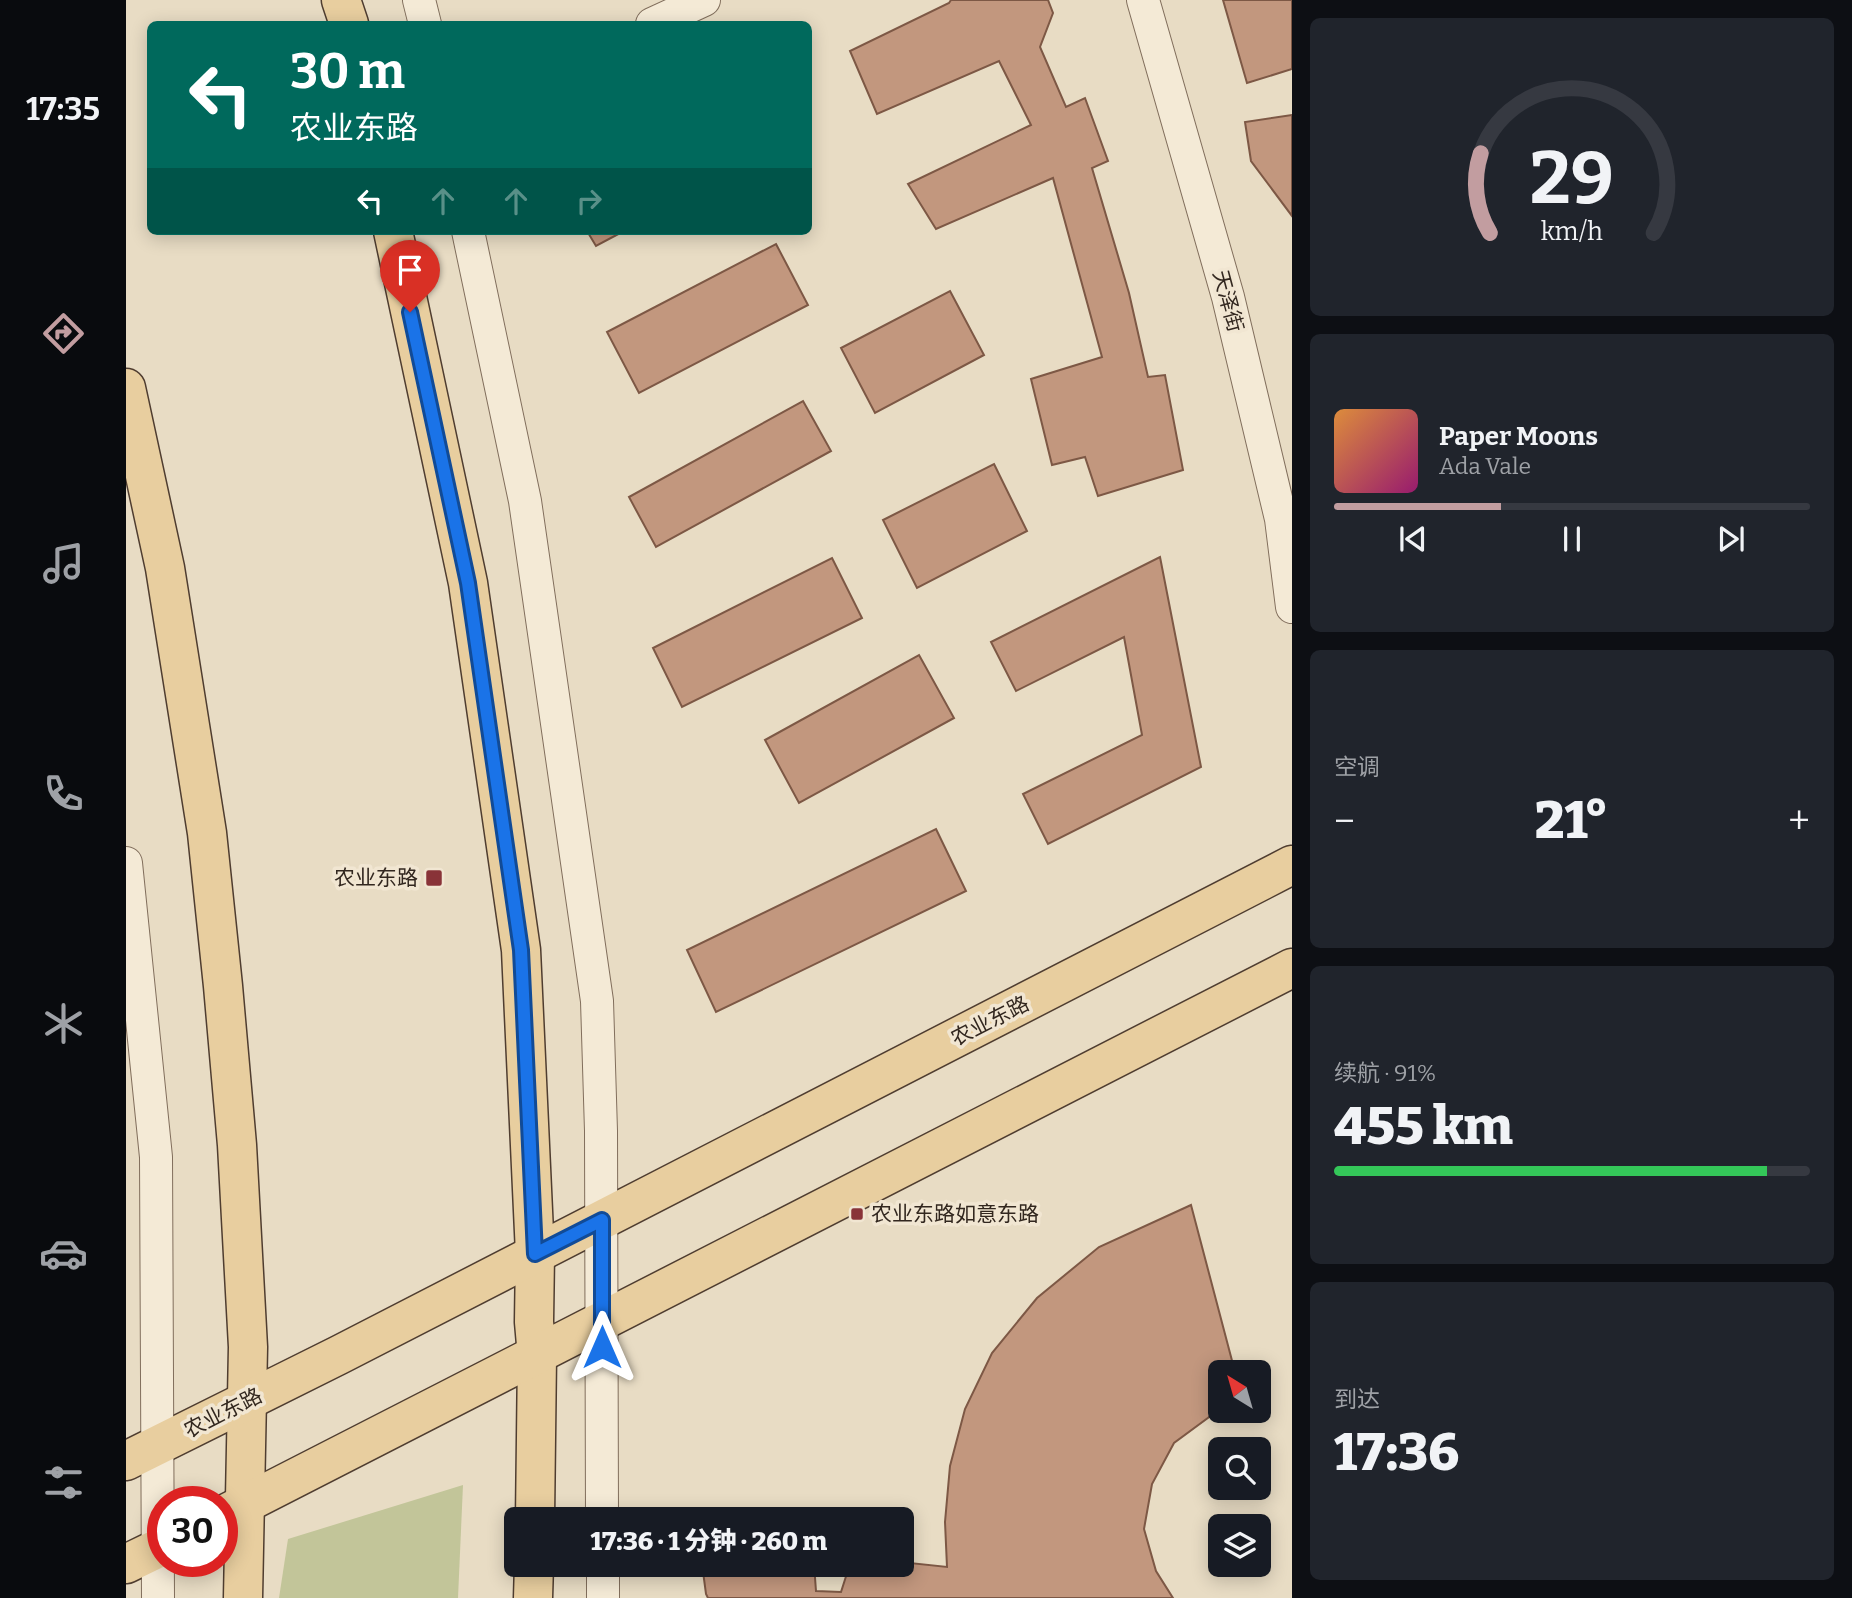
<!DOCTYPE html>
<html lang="zh">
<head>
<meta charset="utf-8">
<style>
	:root { --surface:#171b24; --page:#20242c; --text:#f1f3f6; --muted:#9ea1a6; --line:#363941; --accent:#c29da0 }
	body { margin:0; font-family:Bitter,"Noto Sans SC",serif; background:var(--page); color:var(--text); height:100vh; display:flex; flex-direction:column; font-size:26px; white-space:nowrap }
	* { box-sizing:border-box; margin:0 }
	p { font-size:23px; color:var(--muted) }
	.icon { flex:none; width:38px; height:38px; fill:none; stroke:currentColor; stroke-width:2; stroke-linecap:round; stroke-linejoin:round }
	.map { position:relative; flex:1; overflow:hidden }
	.side { display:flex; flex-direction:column; gap:18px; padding:18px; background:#0d0f14; width:560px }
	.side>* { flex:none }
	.hud { position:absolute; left:21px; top:21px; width:665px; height:214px; border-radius:10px; box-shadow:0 4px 18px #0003; background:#00695c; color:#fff; overflow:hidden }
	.needle { width:46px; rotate:323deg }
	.fabs { position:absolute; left:1082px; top:1360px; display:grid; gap:14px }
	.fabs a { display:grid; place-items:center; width:63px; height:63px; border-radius:10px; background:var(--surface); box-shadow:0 4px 18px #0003; font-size:35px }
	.speed { position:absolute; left:21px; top:1486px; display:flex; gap:14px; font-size:35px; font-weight:700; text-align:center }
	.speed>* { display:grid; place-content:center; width:91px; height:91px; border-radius:50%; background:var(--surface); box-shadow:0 4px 18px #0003; line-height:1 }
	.speed .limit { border:10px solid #d22; background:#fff; color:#111 }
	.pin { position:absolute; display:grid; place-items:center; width:60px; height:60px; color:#fff; margin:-72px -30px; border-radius:50% 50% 50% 0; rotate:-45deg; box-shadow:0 0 7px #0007 }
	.pin .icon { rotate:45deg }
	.me { position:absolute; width:77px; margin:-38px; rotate:0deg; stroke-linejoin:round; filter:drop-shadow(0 0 5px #0008) }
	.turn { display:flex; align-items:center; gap:24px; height:147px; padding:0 28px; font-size:32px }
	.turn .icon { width:91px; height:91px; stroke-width:2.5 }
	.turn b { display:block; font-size:49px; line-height:60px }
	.lanes { display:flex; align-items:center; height:66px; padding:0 28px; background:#0003; justify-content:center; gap:35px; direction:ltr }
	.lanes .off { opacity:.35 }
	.big { font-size:52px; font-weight:800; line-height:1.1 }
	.side .card { flex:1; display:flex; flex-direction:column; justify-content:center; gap:10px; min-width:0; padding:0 24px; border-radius:10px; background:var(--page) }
	.side .dial { align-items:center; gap:0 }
	.dial svg { height:182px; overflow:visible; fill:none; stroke:var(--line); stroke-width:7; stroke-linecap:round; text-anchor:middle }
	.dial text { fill:var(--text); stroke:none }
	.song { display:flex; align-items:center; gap:21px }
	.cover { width:84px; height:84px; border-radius:10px; background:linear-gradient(135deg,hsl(30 70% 55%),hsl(320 70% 35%)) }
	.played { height:7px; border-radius:4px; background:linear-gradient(90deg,var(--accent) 35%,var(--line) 35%) }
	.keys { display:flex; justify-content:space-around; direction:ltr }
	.heat { display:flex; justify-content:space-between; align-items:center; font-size:38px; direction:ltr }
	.charge { height:10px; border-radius:5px; background:linear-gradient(90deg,#34c759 91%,var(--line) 0) }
	.trip { position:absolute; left:378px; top:1507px; width:410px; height:70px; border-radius:10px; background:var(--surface); box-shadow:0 4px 18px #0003; font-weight:800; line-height:70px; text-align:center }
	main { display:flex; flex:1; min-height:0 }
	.menu { display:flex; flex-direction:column; width:126px; justify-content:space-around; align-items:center; background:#090b0e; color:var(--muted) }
	.menu .icon { width:49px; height:49px }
	.menu .selected { color:var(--accent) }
	.menu b { font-size:32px; color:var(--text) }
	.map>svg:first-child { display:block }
	.green { fill:#c2c599 }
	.building { fill:#c2977e; stroke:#7d5845; stroke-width:2 }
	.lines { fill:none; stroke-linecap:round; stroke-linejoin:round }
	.minor-casing { stroke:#816e5c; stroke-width:34 }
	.major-casing { stroke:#4f3d30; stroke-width:41 }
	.minor { stroke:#f4ead6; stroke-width:32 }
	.major { stroke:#e8ce9f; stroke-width:38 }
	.route-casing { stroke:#114b97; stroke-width:18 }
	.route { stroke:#1a73e8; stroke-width:12 }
	.poi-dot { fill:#893338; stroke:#f1e6d2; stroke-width:2.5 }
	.labels { text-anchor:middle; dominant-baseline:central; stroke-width:7; stroke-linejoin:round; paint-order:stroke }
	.street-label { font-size:21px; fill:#32271f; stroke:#f1e6d2 }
	.poi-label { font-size:21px; fill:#32271f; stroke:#f1e6d2; text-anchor:end }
</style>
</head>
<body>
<main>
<nav class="menu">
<b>17:35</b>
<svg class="icon selected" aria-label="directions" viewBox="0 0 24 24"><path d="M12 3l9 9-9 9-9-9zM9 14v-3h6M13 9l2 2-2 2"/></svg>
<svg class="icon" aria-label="music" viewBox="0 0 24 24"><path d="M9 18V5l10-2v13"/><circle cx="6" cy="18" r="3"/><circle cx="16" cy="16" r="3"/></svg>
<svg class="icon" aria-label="phone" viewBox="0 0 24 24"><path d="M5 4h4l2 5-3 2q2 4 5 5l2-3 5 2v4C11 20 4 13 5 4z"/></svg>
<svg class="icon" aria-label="climate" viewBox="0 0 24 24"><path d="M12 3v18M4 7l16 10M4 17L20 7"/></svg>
<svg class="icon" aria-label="car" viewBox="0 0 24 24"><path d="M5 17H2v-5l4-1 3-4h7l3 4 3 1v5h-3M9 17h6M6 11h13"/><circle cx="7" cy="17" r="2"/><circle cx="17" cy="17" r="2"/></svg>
<svg class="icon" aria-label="filters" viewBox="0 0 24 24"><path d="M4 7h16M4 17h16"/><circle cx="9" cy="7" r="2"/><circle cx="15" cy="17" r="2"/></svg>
</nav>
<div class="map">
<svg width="1166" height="1598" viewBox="0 0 1166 1598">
	<rect width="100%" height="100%" fill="#e8dcc4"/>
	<polygon class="green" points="337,1485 332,1598 153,1598 162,1539"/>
	<g class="building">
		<polygon points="825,0 922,0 927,13 914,47 940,107 959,98 982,161 966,168 1003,293 1022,377 1039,375 1057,470 972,496 959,457 926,465 905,379 976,357 927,178 810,229 782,184 905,125 873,61 751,114 724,51 823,3"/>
		<polygon points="1097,0 1166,0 1166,69 1121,83"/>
		<polygon points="1166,115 1166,216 1125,161 1119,122"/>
		<polygon points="461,231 498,231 470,246"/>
		<polygon points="650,244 682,305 513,393 481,332"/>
		<polygon points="824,291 858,355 749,413 715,348"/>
		<polygon points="677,401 705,451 530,547 503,497"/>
		<polygon points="868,464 901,531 791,588 757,520"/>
		<polygon points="1034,557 1075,767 922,844 897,794 1016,735 998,637 890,691 865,642"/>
		<polygon points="706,558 736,618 556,707 527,648"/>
		<polygon points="793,655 828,718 673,803 639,740"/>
		<polygon points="810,829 840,891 590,1012 561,950"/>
		<polygon points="1065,1205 1109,1372 1094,1372 1094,1409 1048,1443 1026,1484 1018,1529 1030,1571 1047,1598 582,1598 580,1594 576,1564 688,1564 690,1591 715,1592 723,1567 727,1564 775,1564 775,1562 821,1567 819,1522 824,1466 839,1409 866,1353 911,1298 973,1247"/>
	</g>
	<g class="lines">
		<defs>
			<g id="minor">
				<polyline points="293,0 299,24"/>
				<polyline points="1017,0 1102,297 1155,519 1166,607"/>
				<polyline points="526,24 578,0"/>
				<polyline points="342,231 399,501 471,1001 475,1131 476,1519"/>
				<polyline points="0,863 30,1157 32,1598"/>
				<polyline points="477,1564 477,1598"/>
			</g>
			<g id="major">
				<polyline points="215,0 223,24"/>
				<polyline points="267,231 342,583 395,950 409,1254 408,1322 411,1356 409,1519"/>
				<polyline points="0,388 39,568 81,833 97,986 111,1145 122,1347 117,1598"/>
				<polyline points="0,1461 213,1355 1166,865"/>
				<polyline points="101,1513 1166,968"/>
				<polyline points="0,1564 37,1546"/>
				<polyline points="407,1598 408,1564"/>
			</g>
		</defs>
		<use href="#minor" class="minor-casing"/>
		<use href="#major" class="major-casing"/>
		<use href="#minor" class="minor"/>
		<use href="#major" class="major"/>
	</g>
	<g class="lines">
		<defs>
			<polyline id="route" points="284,312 342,583 395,950 409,1254 476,1220 476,1347"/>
		</defs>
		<use href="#route" class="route-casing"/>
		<use href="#route" class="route"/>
	</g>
	<g class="poi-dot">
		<rect x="299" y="869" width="18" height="18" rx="3.5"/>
		<rect x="724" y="1207" width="14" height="14" rx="3.5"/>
	</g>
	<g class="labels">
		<g class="street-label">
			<text transform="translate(1102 301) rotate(75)">天泽街</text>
			<text transform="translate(864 1021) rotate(-27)">农业东路</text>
			<text transform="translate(97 1413) rotate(-27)">农业东路</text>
		</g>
		<g class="poi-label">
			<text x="292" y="878">农业东路</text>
			<text x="745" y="1214" text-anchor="start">农业东路如意东路</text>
		</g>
	</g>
</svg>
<div class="fabs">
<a><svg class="needle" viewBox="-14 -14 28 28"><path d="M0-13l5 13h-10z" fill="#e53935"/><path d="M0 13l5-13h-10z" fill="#9ea1a6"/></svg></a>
<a><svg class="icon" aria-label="search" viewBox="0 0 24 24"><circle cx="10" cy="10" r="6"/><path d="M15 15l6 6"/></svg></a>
<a><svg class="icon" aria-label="layers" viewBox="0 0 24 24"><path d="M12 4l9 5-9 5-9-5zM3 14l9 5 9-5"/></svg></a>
</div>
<div class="speed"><div class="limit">30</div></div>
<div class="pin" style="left:284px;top:312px;background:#d93025"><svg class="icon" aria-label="arrive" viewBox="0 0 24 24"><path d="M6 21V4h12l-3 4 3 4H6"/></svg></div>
<svg class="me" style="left:476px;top:1347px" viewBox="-20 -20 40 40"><path d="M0-17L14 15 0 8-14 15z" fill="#1a73e8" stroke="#fff" stroke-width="4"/></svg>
<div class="trip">17:36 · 1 分钟 · 260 m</div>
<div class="hud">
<div class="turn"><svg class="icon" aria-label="left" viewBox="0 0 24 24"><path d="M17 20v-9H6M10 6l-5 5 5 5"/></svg><div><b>30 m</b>农业东路</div></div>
<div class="lanes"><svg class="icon" aria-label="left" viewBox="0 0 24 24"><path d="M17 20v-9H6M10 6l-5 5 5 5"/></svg><svg class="icon off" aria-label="ahead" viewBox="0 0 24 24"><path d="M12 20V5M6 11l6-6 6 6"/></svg><svg class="icon off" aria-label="ahead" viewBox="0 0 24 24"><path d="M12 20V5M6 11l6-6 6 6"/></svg><svg class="icon off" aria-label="right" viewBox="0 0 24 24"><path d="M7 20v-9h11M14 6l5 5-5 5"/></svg></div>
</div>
</div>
<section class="side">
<div class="card dial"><svg viewBox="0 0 100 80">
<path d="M14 69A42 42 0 1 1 86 69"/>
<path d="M14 69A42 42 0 0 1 10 34" stroke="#c29da0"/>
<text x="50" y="56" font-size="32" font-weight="700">29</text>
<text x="50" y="72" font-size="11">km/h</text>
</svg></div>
<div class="card">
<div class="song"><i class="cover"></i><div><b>Paper Moons</b><p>Ada Vale</p></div></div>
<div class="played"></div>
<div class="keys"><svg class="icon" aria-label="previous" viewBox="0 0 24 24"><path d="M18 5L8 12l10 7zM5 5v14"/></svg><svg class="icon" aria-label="pause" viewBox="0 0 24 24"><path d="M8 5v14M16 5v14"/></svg><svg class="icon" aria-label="next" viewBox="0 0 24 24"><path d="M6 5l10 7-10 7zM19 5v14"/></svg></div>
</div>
<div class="card"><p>空调</p>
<div class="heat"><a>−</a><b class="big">21°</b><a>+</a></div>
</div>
<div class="card"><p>续航 · 91%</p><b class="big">455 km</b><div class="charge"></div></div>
<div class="card"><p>到达</p><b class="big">17:36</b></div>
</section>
</main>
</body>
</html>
